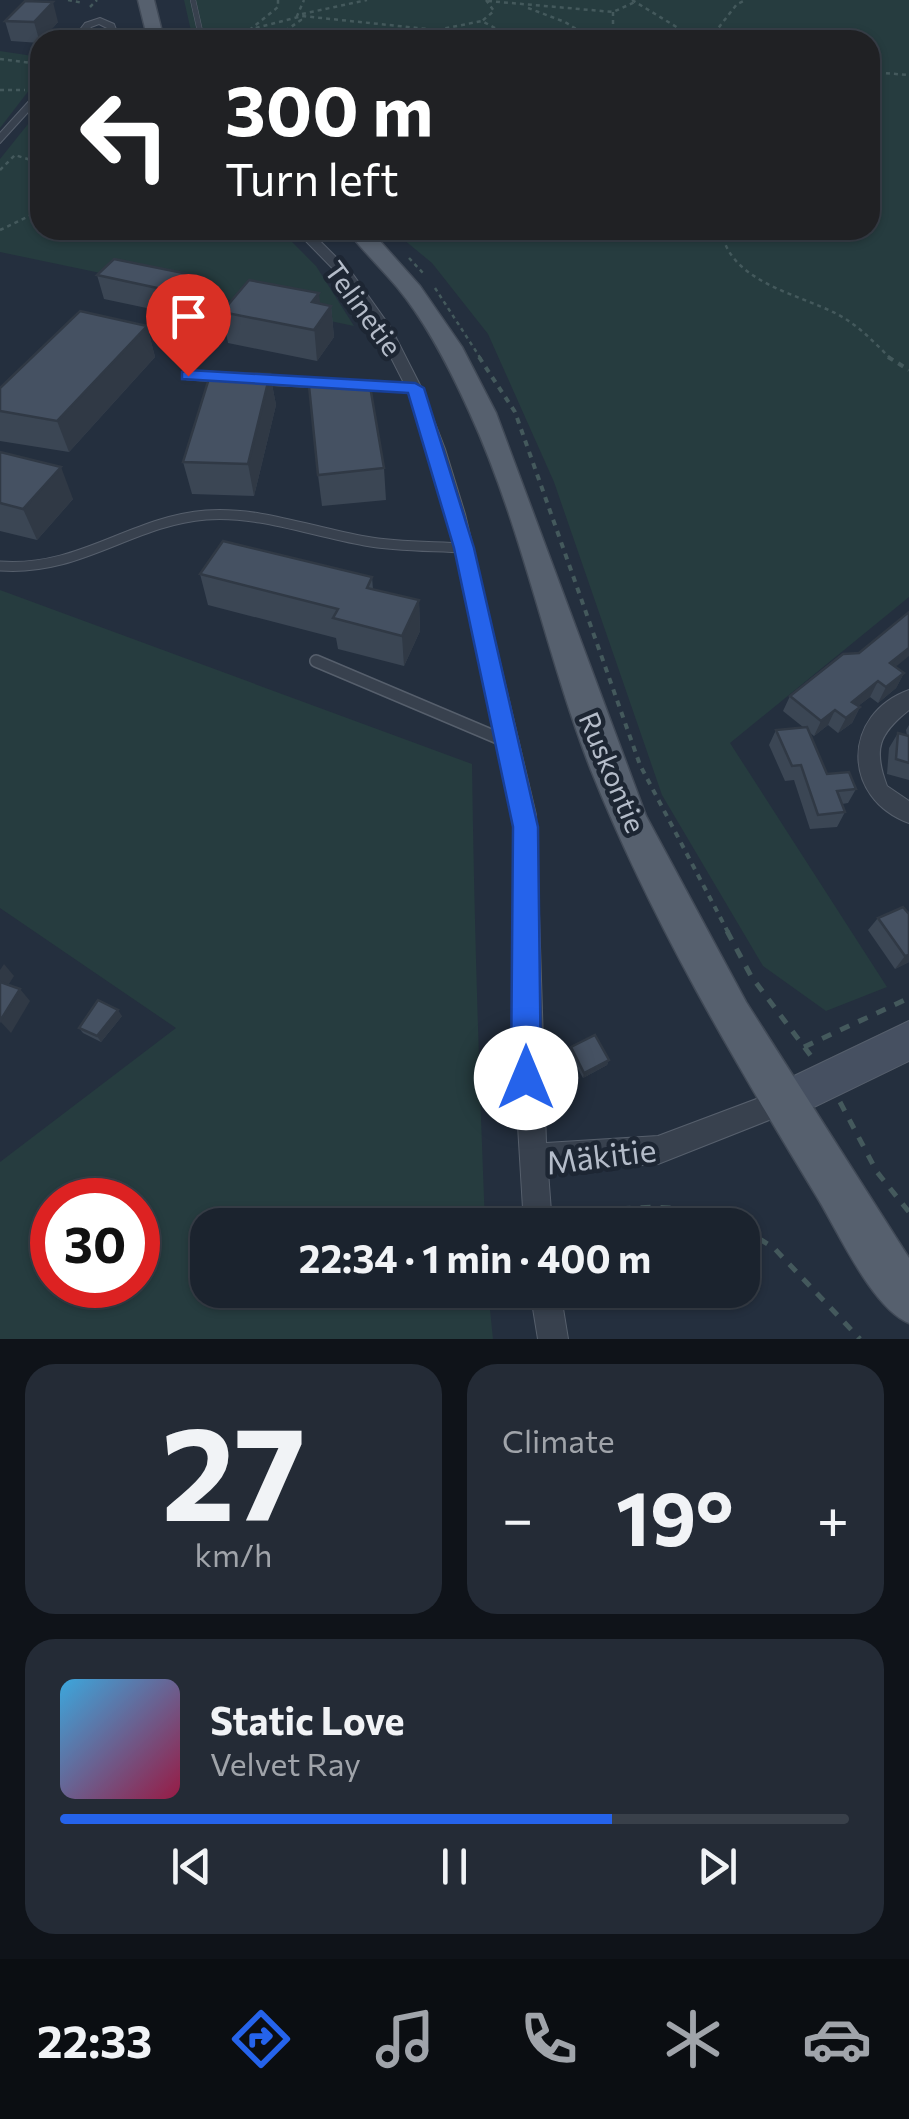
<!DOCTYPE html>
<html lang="en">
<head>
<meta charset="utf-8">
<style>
	:root { --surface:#1b232e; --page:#242b36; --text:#f1f3f6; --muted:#a0a4aa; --line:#39404a; --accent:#2563eb }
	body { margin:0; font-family:Commissioner,sans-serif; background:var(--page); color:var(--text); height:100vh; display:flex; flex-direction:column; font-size:38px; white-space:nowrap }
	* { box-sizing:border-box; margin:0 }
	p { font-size:32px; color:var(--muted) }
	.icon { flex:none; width:55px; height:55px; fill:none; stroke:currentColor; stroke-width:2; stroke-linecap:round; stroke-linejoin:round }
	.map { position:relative; height:1339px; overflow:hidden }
	.details { display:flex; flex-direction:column; gap:25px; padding:25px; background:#0f1319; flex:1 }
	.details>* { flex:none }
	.banner { position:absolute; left:30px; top:30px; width:850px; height:210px; border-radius:30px; box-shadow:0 2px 8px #0004,0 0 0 2px var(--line); background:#202124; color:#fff; overflow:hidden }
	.speed { position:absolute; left:30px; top:1178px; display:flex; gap:20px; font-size:50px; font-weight:700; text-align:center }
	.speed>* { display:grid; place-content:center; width:130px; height:130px; border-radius:50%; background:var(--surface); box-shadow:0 2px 8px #0004,0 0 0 2px var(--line); line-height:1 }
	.speed .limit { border:15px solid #d22; background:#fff; color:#111 }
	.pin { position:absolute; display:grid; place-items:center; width:85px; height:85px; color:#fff; margin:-102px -42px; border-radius:50% 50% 50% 0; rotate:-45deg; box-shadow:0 0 10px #0007 }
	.pin .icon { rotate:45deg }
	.me { position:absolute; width:110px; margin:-55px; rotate:0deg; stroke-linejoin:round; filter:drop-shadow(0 0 8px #0008) }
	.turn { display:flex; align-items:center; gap:35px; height:210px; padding:0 30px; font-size:45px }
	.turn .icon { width:130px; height:130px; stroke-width:2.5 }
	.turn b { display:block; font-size:70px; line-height:85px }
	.big { font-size:75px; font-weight:700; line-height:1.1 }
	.details .tile { flex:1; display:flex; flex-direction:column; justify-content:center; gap:15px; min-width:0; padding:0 35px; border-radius:30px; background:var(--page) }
	.details .dial { align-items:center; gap:0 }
	.dial b { font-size:130px; line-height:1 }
	.song { display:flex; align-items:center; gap:30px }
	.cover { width:120px; height:120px; border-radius:15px; background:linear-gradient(135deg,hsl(200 70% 55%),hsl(340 70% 35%)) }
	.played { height:10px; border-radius:5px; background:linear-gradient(90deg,var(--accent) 70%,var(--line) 70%) }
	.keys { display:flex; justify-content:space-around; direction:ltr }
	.heat { display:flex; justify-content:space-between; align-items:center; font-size:55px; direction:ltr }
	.details .tiles { flex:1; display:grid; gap:25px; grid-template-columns:1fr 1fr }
	.tile:last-child { grid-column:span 2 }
	.trip { position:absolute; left:190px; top:1208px; width:570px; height:100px; border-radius:30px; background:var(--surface); box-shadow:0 2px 8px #0004,0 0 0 2px var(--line); font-weight:700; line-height:100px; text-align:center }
	.tab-bar { display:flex; height:160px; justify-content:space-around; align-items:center; background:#0b0e12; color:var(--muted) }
	.tab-bar .icon { width:70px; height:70px }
	.tab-bar .selected { color:var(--accent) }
	.tab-bar b { font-size:45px; color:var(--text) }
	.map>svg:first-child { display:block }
	.green { fill:#263c3f; fill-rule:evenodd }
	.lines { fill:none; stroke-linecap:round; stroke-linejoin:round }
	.lane-far2-casing { stroke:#565f6c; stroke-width:6 }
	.lane-far1-casing { stroke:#565f6c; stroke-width:11 }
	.lane-casing { stroke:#565f6c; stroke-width:14 }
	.street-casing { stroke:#565f6c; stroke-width:2 }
	.secondary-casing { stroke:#565f6c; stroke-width:2 }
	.primary-casing { stroke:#414a57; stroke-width:3 }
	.path-far2 { stroke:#44595c; stroke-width:2.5; stroke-dasharray:4 4; stroke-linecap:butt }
	.path-far1 { stroke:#44595c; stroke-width:4; stroke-dasharray:6 6; stroke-linecap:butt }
	.path { stroke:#44595c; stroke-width:5; stroke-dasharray:10 10; stroke-linecap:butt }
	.lane-far2 { stroke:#38414e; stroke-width:5 }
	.lane-far1 { stroke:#38414e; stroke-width:9 }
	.lane { stroke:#38414e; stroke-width:11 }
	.street { fill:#38414e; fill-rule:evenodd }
	.secondary { fill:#465061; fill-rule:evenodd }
	.primary { fill:#56606e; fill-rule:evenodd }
	.wall { fill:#3b4654 }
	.shaded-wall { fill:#303945 }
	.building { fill:#455162; stroke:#303945; stroke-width:2.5 }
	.route { fill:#2563eb; stroke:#184099; stroke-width:2.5 }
	.labels { text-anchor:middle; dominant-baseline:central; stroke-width:9; stroke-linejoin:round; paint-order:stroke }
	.street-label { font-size:28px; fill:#b4bcc9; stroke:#1d2633 }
	.near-street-label { font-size:32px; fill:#b4bcc9; stroke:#1d2633 }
</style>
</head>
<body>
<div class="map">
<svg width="909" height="1339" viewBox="0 0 909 1339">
	<rect width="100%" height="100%" fill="#242f3e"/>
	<g class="green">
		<polygon points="184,0 909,0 909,597 730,743 887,987 826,1011 763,966 662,795 554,482 488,334 432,263 392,230 870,230 870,40 193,40"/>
		<polygon points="0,51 40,57 40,76 0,128"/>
		<polygon points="40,109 40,230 280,230 316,266 354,326 0,252 0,159"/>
		<path d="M0 590 472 764C474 918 479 1071 485 1225H208V1290H488L493 1339H0V1162L176 1028 0 908ZM52 1200H138V1285H52Z"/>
	</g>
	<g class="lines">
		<defs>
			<polyline id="lane-far2" points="193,0 202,40"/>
			<g id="lane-far1">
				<polyline points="188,375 219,377"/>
				<polyline points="261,380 344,384"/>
				<polyline points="361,385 415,388"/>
				<path d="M0 566C80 572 131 521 206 515 260 511 312 532 365 541 397 547 431 546 464 548"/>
			</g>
			<polyline id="lane" points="316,661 505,741"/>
			<g id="street">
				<polygon points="100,18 114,24 120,40 110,40 107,28 99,24 91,27 82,40 72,40 85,23"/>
				<polygon points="40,89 40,99 0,143 0,133"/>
				<polygon points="295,230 309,230 352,273 391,328 421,387 445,449 465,514 536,815 546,1143 658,1136 783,1089 792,1093 796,1102 792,1111 658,1164 548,1171 552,1225 524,1225 515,1076 513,815 463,579 429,449 406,387 376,328 342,278"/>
				<path d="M909 690V710C879 734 873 749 887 786L909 801V823C841 798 842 714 909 690Z"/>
				<polygon points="530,1290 560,1290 568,1339 538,1339"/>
			</g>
			<polygon id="secondary" points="909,1021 909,1061 783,1122 769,1116 763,1102 769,1088"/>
			<g id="primary">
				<polygon points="138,0 154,0 164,40 148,40"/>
				<path d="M347 230H370L420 286 462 347 496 413 646 816 746 1002 909 1258V1323C872 1308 839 1233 817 1197 733 1059 651 920 591 770 545 652 522 526 469 411 450 369 427 323 397 287 381 268 362 250 347 230Z"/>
			</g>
		</defs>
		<use href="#lane-far2" class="lane-far2-casing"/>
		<use href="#lane-far1" class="lane-far1-casing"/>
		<use href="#lane" class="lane-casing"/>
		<use href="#street" class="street-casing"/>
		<use href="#secondary" class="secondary-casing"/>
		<use href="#primary" class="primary-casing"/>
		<g class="path-far2">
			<polyline points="68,0 83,3"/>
			<polyline points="486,0 494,11 482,21 517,40"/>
			<polyline points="632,0 698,40"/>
			<polyline points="488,1 613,12 635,2"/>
			<polyline points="90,7 97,0"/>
			<polyline points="528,8 565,22 594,40"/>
			<polyline points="613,12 613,31 622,40"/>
			<polyline points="302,14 367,0"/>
			<polyline points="248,30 302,16 437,30 482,21"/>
			<polyline points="237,40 278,7 278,0"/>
			<polyline points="272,40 301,20 297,16 304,0"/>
			<polyline points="407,40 437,30"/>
			<polyline points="632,40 715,32"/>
			<polyline points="709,40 737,4 746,0"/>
			<polyline points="0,59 40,64"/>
			<polyline points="870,72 909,75"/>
			<polyline points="0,90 25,90"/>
			<polyline points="0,170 15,155 40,163"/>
			<polyline points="0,230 40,211"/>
			<path d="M721 230C730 282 796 293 837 314 858 325 874 342 891 359"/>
			<polyline points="409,258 423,273"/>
			<polyline points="435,288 481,359"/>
		</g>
		<g class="path-far1">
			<polyline points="479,357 515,412 640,765 729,934"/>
			<polyline points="888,357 909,370"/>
		</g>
		<g class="path">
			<polyline points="727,931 751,976 811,1056"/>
			<polyline points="804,1047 909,998"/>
			<polyline points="840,1102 877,1172 909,1212"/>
			<path d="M561 1216C621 1209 680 1197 737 1225"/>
			<polyline points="742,1228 774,1248 860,1339"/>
		</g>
		<use href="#lane-far2" class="lane-far2"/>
		<use href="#lane-far1" class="lane-far1"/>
		<use href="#lane" class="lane"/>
		<use href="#street" class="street"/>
		<use href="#secondary" class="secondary"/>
		<use href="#primary" class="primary"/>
	</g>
	<g class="wall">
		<polygon points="5,21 58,22 42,40 40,40 40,43 11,41"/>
		<polygon points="97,275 203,277 208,300 184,327 159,321 156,310 104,299"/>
		<polygon points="320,304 331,306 334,337 317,361 228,343 222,312"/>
		<polygon points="147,326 155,357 69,452 0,441 0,388"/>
		<polygon points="270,374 276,405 254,496 192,494 183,462"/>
		<polygon points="0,452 73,499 37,540 0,531"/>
		<polygon points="384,468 386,500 322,506 318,475"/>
		<polygon points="200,574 372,577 373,589 419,600 420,631 404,666 338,649 336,638 208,605"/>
		<polygon points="896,667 904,673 896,688 878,703 870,697 858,706 860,707 852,723 838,733 828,725 814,736 809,732 827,774 856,789 848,803 842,804 845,812 837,827 810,829 794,780 785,781 769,745 776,730 803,727 783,711 790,696"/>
		<polygon points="909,725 909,792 909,780 887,774 889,748 898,733 907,736 906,730"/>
		<polygon points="878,918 909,962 895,969 868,930"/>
		<polygon points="122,1016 101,1042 83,1033 79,1028"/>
		<polygon points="571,1047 609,1060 607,1065 583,1078 569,1053"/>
	</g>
	<g class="shaded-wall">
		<polygon points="53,2 58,22 42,40 40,40 40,43 34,22"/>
		<polygon points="203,277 208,300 184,327 178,303"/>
		<polygon points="319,293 322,319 331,306 334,337 317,361 312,302"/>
		<polygon points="147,326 155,357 69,452 57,421"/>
		<polygon points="270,374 276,405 254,496 248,464"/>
		<polygon points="61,467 73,499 37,540 23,509"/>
		<polygon points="419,600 420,631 404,666 402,636"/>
		<polygon points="909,648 909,656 882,678 890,663"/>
		<polygon points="904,673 896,688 878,703 886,687"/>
		<polygon points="878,681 870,697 844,717 852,702"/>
		<polygon points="860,707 852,723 838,733 846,718"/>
		<polygon points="835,710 828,725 814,736 821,721"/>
		<polygon points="909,955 909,962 895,969 905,956"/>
		<polygon points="4,964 14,976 4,992 0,987 0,970"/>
		<polygon points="20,989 30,1001 11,1033 0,1021"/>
		<polygon points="118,1010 122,1016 101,1042 97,1036"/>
		<polygon points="609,1060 607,1065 583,1078 584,1073"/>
	</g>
	<g class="building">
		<polygon points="25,1 53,2 34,22 5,21"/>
		<polygon points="114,259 203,277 178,303 153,298 162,289 97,275"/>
		<polygon points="249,280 319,293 312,302 331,306 314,330 222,312"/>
		<polygon points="80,311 147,326 57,421 0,411 0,388"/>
		<polygon points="211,372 270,374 248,464 183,462"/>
		<polygon points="369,380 384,468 318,475 309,386"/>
		<polygon points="0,452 61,467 23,509 0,503"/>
		<polygon points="223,541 372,577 367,588 419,600 402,636 333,618 338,609 200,574"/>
		<polygon points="909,612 909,648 890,663 904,673 886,687 878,681 852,702 860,707 846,718 835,710 821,721 790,696 843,654 859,653"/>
		<polygon points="807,727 827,774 849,772 856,789 837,791 845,812 818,815 801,765 792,766 776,730"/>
		<polygon points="898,733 909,736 909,763 896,759"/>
		<polygon points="903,907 909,914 909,955 905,956 878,918"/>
		<polygon points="0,982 20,989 0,1021"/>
		<polygon points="98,1000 118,1010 97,1036 79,1028"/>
		<polygon points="595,1035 609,1060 584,1073 571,1047"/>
	</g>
	<polygon class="route" points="188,370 415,383 424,388 474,548 538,827 541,1078 537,1088 526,1093 515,1088 511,1078 513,827 454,548 408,393 182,379 182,372"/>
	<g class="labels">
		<g class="street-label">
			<text transform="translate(364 308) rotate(54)">Telinetie</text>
			<text transform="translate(613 772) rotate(67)">Ruskontie</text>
		</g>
		<g class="near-street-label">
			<text transform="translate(601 1155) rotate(-7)">Mäkitie</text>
		</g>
	</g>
</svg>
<div class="speed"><div class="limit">30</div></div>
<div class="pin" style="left:188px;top:376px;background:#d93025"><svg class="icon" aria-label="arrive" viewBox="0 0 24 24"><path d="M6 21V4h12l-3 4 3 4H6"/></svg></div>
<svg class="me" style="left:526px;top:1078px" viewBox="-20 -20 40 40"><circle r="19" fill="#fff"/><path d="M0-13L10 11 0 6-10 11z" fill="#2563eb"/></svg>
<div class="trip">22:34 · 1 min · 400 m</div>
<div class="banner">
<div class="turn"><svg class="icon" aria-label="left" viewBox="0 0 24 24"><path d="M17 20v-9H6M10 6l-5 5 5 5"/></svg><div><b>300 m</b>Turn left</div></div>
</div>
</div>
<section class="details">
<div class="tiles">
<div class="tile dial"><b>27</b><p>km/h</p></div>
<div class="tile"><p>Climate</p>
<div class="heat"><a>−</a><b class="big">19°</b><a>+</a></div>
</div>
<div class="tile">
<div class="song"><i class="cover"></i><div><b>Static Love</b><p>Velvet Ray</p></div></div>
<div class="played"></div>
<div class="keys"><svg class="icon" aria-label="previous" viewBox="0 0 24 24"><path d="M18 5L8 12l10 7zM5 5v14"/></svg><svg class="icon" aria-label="pause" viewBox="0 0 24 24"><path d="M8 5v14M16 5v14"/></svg><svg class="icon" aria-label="next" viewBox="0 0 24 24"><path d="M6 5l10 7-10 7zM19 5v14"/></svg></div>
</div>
</div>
</section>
<nav class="tab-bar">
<b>22:33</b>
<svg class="icon selected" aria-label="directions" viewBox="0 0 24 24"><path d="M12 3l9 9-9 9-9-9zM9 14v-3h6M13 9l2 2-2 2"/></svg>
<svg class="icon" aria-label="music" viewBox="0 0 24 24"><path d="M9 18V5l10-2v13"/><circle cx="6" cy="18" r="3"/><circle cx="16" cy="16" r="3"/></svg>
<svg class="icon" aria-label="phone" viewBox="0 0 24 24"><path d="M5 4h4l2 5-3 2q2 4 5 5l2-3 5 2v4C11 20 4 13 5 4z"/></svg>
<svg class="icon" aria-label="climate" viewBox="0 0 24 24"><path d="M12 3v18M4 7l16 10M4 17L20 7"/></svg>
<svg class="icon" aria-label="car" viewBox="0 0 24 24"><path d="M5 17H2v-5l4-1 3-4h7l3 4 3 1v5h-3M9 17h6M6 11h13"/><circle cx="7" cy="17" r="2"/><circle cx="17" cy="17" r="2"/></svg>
</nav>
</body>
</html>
